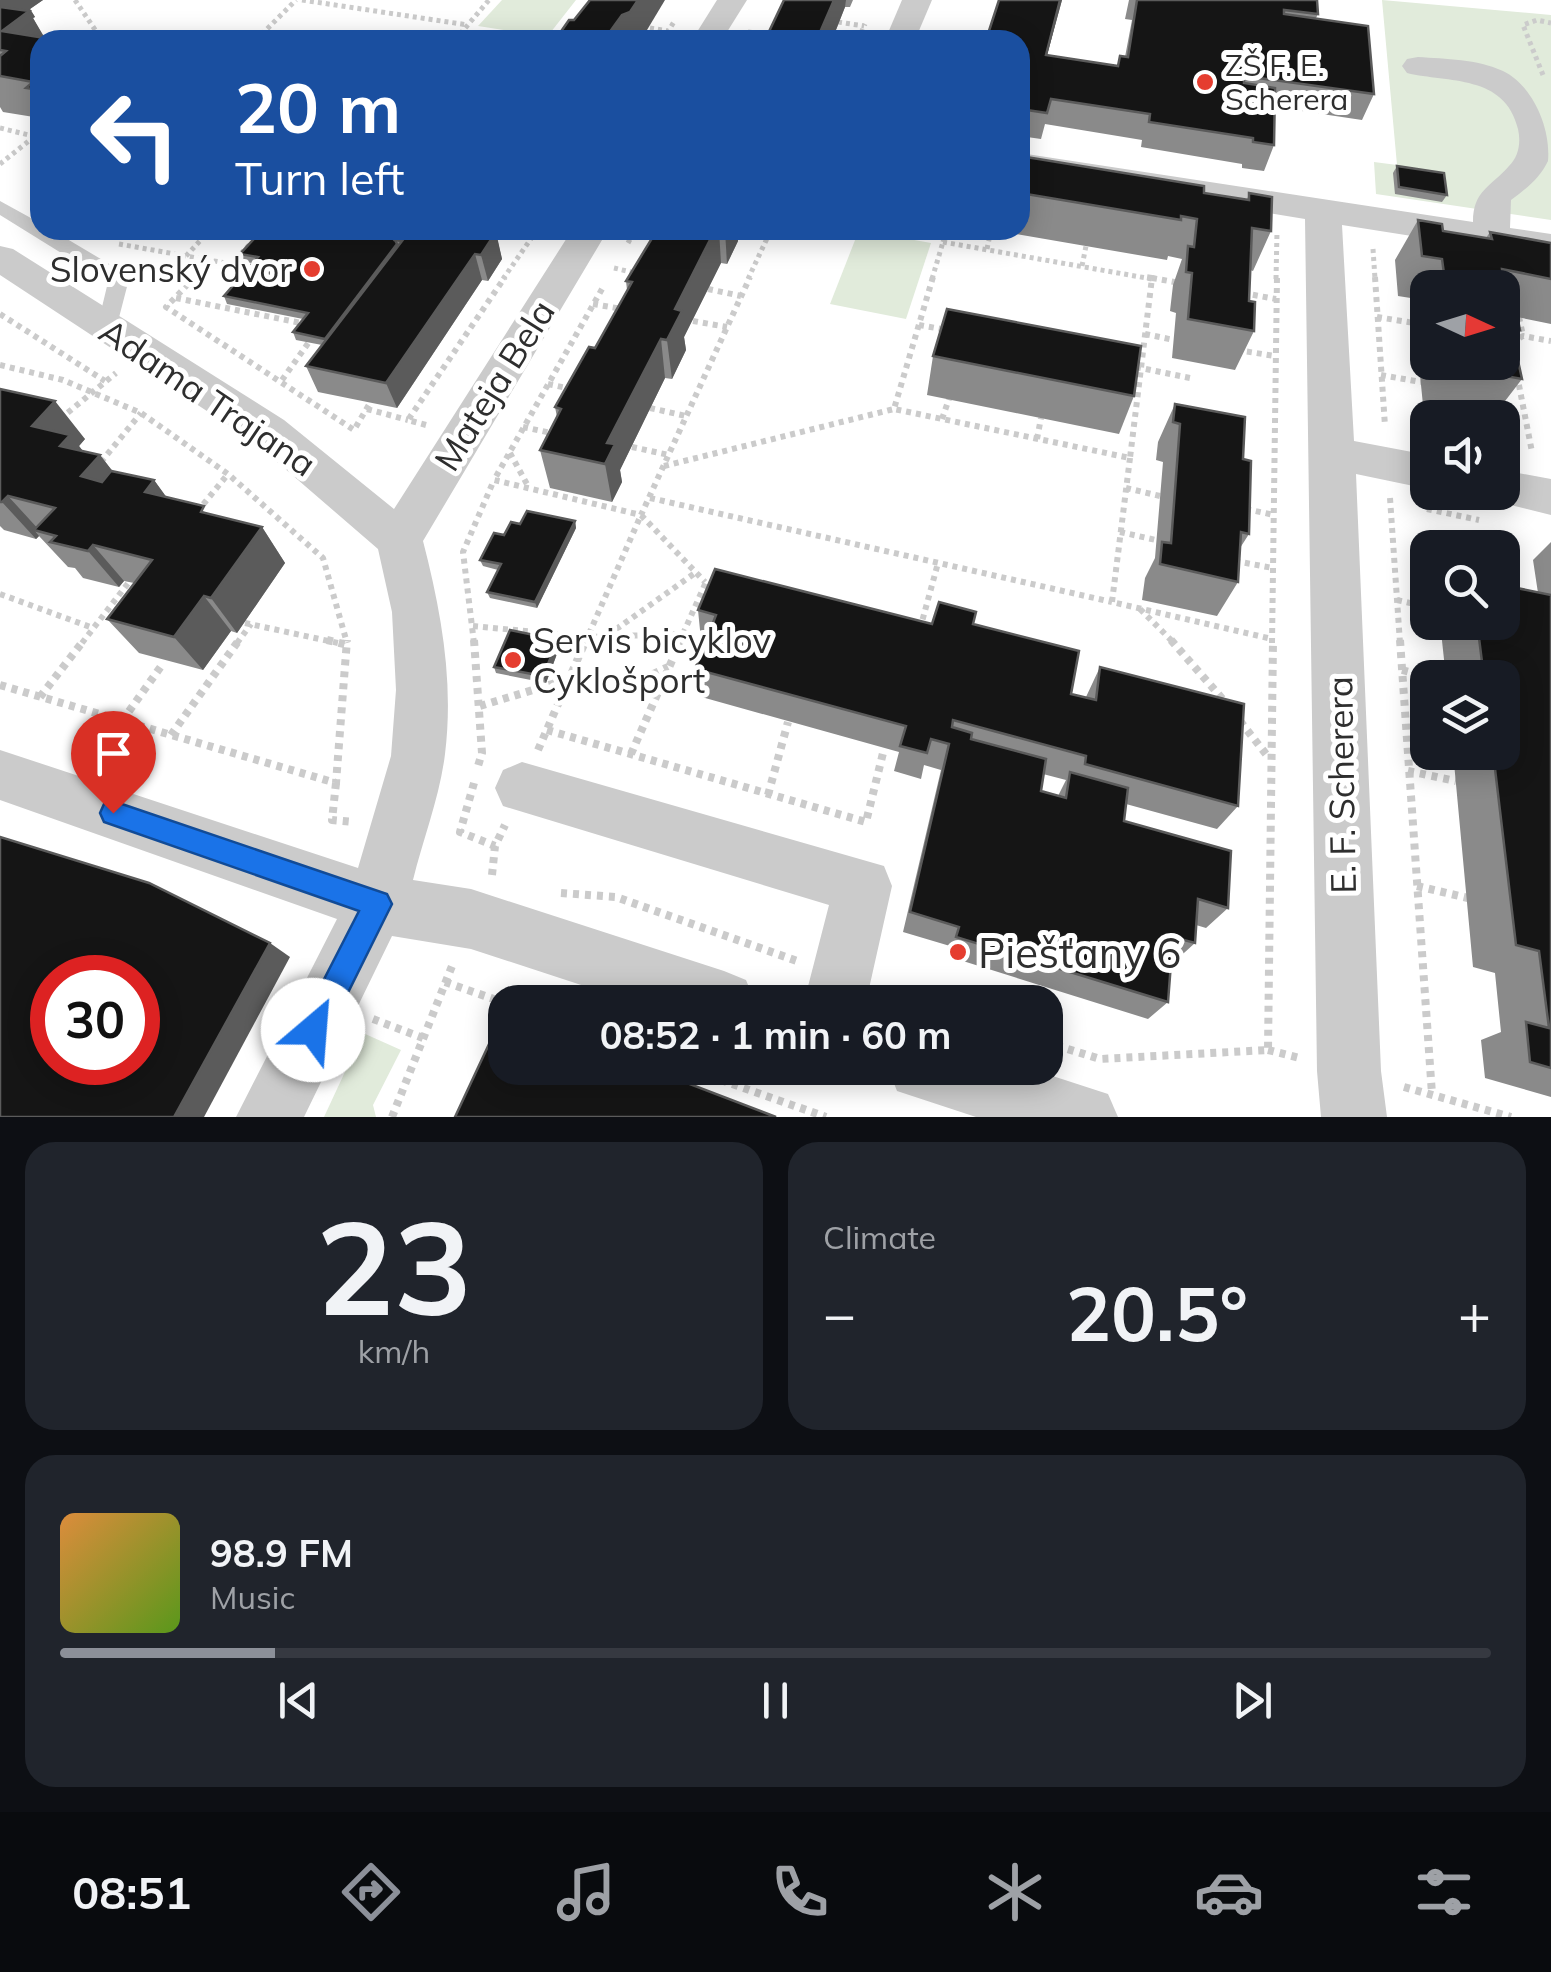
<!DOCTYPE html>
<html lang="en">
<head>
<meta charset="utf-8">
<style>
	:root { --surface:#171b24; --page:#20242c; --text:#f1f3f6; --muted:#9ea1a6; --line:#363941; --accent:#8c9099 }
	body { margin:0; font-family:Mulish,sans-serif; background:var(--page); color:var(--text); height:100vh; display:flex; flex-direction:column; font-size:38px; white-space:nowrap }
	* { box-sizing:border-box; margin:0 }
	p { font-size:32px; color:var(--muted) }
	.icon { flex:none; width:55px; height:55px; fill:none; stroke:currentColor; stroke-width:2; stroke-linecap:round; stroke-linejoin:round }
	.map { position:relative; height:1117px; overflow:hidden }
	.details { display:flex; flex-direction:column; gap:25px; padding:25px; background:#0d0f14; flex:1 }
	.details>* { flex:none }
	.hud { position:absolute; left:30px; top:30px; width:1000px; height:210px; border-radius:30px; box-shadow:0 5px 25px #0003; background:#1a4fa0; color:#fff; overflow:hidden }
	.needle { width:65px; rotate:94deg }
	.tools { position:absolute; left:1410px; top:270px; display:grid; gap:20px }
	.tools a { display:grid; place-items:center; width:110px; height:110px; border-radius:20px; background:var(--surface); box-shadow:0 5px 25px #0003; font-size:50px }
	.speed { position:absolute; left:30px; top:955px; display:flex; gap:20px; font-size:50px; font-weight:700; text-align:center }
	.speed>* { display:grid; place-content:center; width:130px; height:130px; border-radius:50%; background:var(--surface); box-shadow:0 5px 25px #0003; line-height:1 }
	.speed .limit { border:15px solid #d22; background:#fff; color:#111 }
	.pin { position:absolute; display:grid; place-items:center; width:85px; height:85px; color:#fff; margin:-102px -42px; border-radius:50% 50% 50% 0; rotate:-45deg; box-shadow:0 0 10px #0007 }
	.pin .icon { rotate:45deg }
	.me { position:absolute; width:110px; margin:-55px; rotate:27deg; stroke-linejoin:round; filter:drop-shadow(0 0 8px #0008) }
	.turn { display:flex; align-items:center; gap:35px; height:210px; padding:0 40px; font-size:45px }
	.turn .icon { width:130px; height:130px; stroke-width:2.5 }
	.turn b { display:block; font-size:70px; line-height:85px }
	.big { font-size:75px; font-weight:700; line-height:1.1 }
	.details .tile { flex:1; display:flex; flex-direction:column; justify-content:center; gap:15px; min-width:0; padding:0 35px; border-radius:30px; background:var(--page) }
	.details .dial { align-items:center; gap:0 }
	.dial b { font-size:130px; line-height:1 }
	.song { display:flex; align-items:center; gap:30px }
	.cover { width:120px; height:120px; border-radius:15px; background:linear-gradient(135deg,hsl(30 70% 55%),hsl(90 70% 35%)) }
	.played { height:10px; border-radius:5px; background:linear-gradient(90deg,var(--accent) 15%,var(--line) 15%) }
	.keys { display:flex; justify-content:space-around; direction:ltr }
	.heat { display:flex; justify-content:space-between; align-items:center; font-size:55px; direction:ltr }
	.details .tiles { flex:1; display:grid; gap:25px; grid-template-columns:1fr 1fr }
	.tile:last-child { grid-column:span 2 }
	.trip { position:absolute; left:488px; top:985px; width:575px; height:100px; border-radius:30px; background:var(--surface); box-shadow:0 5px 25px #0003; font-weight:700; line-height:100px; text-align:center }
	.menu { display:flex; height:160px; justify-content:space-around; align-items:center; background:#090b0e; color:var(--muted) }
	.menu .icon { width:70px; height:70px }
	.menu .selected { color:var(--accent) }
	.menu b { font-size:45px; color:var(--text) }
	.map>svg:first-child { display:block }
	.green { fill:#e1ebdb }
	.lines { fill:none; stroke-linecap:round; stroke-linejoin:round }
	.path-far2 { stroke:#cbcbcb; stroke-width:5; stroke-dasharray:4 4; stroke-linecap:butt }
	.path-far1 { stroke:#cbcbcb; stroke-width:6; stroke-dasharray:5 5; stroke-linecap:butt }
	.path { stroke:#cbcbcb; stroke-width:8; stroke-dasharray:6 6; stroke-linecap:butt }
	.lane { fill:#cbcbcb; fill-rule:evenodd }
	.street { fill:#cbcbcb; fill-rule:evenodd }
	.wall { fill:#8a8a8a; fill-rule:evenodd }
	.shaded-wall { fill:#5b5b5b }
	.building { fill:#151515; stroke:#5b5b5b; stroke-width:2.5; fill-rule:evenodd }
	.route { fill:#1a73e8; stroke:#114b97; stroke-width:2.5 }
	.poi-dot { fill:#e53d2f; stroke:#fff; stroke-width:4 }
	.labels { text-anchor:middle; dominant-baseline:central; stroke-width:10; stroke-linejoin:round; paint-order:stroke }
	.far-poi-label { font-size:30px; fill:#2e2e2e; stroke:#fff; text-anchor:start }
	.poi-label { font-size:35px; fill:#2e2e2e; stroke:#fff; text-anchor:end }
	.street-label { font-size:35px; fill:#2e2e2e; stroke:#fff }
	.near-poi-label { font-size:42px; fill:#2e2e2e; stroke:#fff; text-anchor:start }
</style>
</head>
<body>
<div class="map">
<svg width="1551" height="1117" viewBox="0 0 1551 1117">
	<rect width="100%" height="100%" fill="#fff"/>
	<g class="green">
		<polygon points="502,0 576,0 547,37 478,26"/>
		<polygon points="1382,0 1551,15 1551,220 1376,194 1374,162 1397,165"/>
		<polygon points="859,230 931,243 906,319 830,304"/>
		<polygon points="363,1033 401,1050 373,1105 376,1117 324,1117"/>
	</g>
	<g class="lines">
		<g class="path-far2">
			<polyline points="75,0 102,40"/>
			<polyline points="302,0 468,25"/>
			<polyline points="838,22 864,26"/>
			<polyline points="650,28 668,31"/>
			<polyline points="748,32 776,35"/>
			<polyline points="256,40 296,0"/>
			<polyline points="455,40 489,0"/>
			<polyline points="663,40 675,20"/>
			<polyline points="858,40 865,24"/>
			<polyline points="1543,75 1523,25 1537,20 1551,23"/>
			<polyline points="0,128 33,136"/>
			<polyline points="0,164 40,132"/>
			<polyline points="943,242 1152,279"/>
			<polyline points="943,242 947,230"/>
			<polyline points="628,243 635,230"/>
			<polyline points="119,244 231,264 251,243"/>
			<polyline points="987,249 991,230"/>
			<polyline points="1373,249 1375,279"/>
			<polyline points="186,256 210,230"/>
			<polyline points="1082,266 1086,246"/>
			<polyline points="614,268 639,274"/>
			<polyline points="1152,278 1160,279"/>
			<polyline points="192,279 211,260"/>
			<polyline points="503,279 537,230"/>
			<polyline points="748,279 771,230"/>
			<polyline points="932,279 943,242"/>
			<polyline points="1276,279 1277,232"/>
		</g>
		<g class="path-far1">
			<polyline points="195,277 166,307 354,430 370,403"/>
			<polyline points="933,277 894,409 1130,458 1152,278 1145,277"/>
			<polyline points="1375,277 1385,426"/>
			<polyline points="1152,278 1180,283"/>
			<polyline points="602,289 494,480 641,515 750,277"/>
			<polyline points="708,289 741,296"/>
			<polyline points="1243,293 1276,299"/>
			<polyline points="176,298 306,324"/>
			<polyline points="593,304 622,309"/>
			<polyline points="0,314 105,381"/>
			<polyline points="1377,317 1420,324"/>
			<polyline points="1519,317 1523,336"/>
			<polyline points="693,321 727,327"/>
			<polyline points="919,325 947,330"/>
			<polyline points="1145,334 1174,340"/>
			<polyline points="1511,343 1523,336 1551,341"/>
			<polyline points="1237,350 1275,356"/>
			<polyline points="0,365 63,380 141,413 228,474 323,558 347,643"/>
			<polyline points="1136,367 1190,378"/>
			<polyline points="1381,375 1421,382"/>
			<polyline points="1517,375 1532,452"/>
			<polyline points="282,380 309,342"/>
			<polyline points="548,384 571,389"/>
			<polyline points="650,408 686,416"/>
			<polyline points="367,409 408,420"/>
			<polyline points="60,419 116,373"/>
			<polyline points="942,419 949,399"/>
			<polyline points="426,425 408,420 505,277"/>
			<polyline points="523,427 556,434"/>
			<polyline points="1037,439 1041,418"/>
			<polyline points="632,447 669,455"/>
			<polyline points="510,453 528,486"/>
			<polyline points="1130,458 1112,602 1272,639"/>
			<polyline points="101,462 141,413"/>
			<polyline points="664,466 894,409"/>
			<polyline points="1126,488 1160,496"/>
			<polyline points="650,498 1112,602"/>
			<polyline points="1390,498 1400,643"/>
			<polyline points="1246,509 1274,515"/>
			<polyline points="1427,509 1479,520"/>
			<polyline points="197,512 228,474"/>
			<polyline points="1120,532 1156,540"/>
			<polyline points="1235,561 1273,568"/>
			<polyline points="0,594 93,628"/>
			<polyline points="1397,600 1428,607"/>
			<polyline points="1140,609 1174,643"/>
			<polyline points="245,623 338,643"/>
			<polyline points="473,626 587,637 683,634"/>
			<polyline points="920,629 938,563"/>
			<polyline points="608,635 695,573"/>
			<polyline points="82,643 129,582"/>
			<polyline points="237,643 251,624"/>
			<polyline points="474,643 463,552 494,480"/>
			<polyline points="585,643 641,515 705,582"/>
			<polyline points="679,643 706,582"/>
			<polyline points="1272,643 1277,277"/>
		</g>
		<g class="path">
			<polyline points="327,640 348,645"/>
			<polyline points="474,640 482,753 478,766"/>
			<polyline points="1171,640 1226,703"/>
			<polyline points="1400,640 1432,1094"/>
			<polyline points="1402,670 1433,678"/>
			<polyline points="0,685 336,783 347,640"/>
			<polyline points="40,697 84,640"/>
			<polyline points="480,706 569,679 601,674 636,682 668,667"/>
			<polyline points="122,721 162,665"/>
			<polyline points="1240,721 1269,758"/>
			<polyline points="547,730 866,822 884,749"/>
			<polyline points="171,735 239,640"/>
			<polyline points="538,750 586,640"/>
			<polyline points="631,754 681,640"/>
			<polyline points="1408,771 1456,781"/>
			<polyline points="336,783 332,820 353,822"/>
			<polyline points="474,783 460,832 495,846"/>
			<polyline points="768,795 788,722"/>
			<polyline points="492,875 495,846 505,825"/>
			<polyline points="1417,886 1468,898"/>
			<polyline points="561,893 616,897 797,961"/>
			<polyline points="445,982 505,1003"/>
			<polyline points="889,992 922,1002"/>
			<polyline points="373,1019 423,1038"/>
			<polyline points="1045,1042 1100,1059 1268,1050 1273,640"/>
			<polyline points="1268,1050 1300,1058"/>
			<polyline points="687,1068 826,1117"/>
			<polyline points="1404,1087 1511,1117"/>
			<polyline points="392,1117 452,966"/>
		</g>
		<polygon class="lane" points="0,201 40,223 40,230 52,230 126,274 129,279 115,333 108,335 97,328 108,282 0,215"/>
		<g class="street">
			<polygon points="717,0 747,0 722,40 692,40"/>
			<polygon points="902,0 932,0 915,40 885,40"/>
			<path d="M1418 57C1446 59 1477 59 1503 71 1532 85 1551 127 1548 161 1540 178 1526 189 1511 200L1510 228 1551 234V258L1342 225 1354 441 1428 455V489L1356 474 1381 1071 1387 1117H1321L1317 1071 1305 219 1020 173V153L1473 222C1473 190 1491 187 1509 166 1519 156 1521 142 1518 129 1505 74 1448 83 1407 73L1402 66 1407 59Z"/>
			<path d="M572 230H608L423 541C441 611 454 681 445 754 440 796 423 839 413 880L471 889 724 971 746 980 755 1002H633L471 949 392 936 304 1117H236L337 919 0 800V750L358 868 391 756 396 690 392 612 378 549 254 442 0 275V246L13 249 284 420 394 509Z"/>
			<polygon points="1502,470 1551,479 1551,515 1486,499 1482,492 1502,492"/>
			<polygon points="522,762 884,866 892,886 866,1002 804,1002 829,905 503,806 495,788 503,770"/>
			<polygon points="888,1068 1028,1068 1108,1094 1118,1117 976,1117 897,1091"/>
		</g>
	</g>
	<g class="wall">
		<polygon points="0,0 43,0 30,9 35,17 33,18 44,38 40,40 40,118 3,112 0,107"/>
		<polygon points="784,0 853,0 850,7 845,7 832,40 765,40"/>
		<polygon points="999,0 1062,0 1047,55 1118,66 1125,57 1132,20 1125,19 1129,0 1317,0 1318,14 1316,18 1374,94 1362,120 1275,107 1274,145 1264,171 1242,168 1242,164 1141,147 1142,140 1045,124 1041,139 1020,136 1020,40 987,37"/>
		<polygon points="1020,156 1204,193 1247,200 1249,193 1271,231 1253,271 1250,270 1249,301 1254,331 1235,370 1172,358 1176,313 1170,311 1173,285 1182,259 1168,256 1167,260 993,230 1020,230"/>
		<polygon points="1397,166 1447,195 1442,202 1395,194 1393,173"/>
		<path d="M1418 220 1443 231 1486 238 1490 232 1551 243V324L1517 317 1520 330 1513 338 1522 379 1492 418 1423 405 1420 375 1425 367 1417 299 1398 296 1395 260ZM1428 288H1502V362H1428Z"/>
		<polygon points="488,230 526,230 520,239 496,234 502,259 488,281 482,280 397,408 318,392 306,366 322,345 296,340 293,332 303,319 227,304 224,296 252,263 244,262 240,254"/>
		<polygon points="657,230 738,230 738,241 727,264 721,263 684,337 686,350 672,379 665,378 620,470 622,482 612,502 550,488 540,450 557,417 555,407 595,348 627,290 626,281"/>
		<polygon points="933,356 1134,396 1119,434 927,395"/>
		<polygon points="0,389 85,439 79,446 83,451 100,455 112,471 154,480 166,497 210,514 262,527 285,563 237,633 231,631 203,670 139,653 107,619 134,583 124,581 119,587 83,578 75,568 68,567 39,536 36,539 4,530 0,526"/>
		<polygon points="1175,404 1243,459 1249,534 1240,548 1238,582 1217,616 1142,600 1145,578 1155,558 1163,462 1156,460 1158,442"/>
		<polygon points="575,521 576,528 537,608 490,598 487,592 498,570 483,566 480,560 504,535 520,524"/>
		<polygon points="1551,542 1551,1097 1485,1078 1481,1040 1501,1032 1495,973 1473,967 1453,752 1502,752 1502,678 1446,678 1440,622 1502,622 1538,593 1533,560"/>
		<path d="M698 610 932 624H973L1071 694 1086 697 1100 667 1238 806 1217 829 1126 804 1124 821 1228 908 1206 928 1196 925 1195 943 1174 962 1171 961 1168 1002 1148 1019 947 956 950 946 903 932 941 770 924 765 921 779 894 771 899 752 698 696 695 669 706 641 701 640ZM1043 774 1066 780 1058 796 1041 791Z"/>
		<polygon points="558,640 560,646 546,683 496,673 494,667"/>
	</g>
	<g class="shaded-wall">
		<polygon points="0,0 43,0 30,9 35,17 33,18 46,40 0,39"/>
		<polygon points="638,0 665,0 641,40 604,40 622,15"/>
		<polygon points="834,0 846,0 845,7 832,40 818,40"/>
		<polygon points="1060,0 1062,0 1040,81 1046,55"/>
		<polygon points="519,230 526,230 520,239 518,231"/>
		<polygon points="715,230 719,230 721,263 684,337 686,350 672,379 667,340 675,309"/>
		<polygon points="725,230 738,230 738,241 727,264"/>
		<polygon points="496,232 502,259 488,281 481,255"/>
		<polygon points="475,254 482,280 397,408 386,383"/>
		<polygon points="661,339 665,378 620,470 622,482 612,502 605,464 607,443"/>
		<polygon points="55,401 85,439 79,446 92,464 100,455 129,492 81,476 32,426"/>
		<polygon points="154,480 181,517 145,492"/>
		<polygon points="8,496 41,532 34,530 39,536 36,539 2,502"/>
		<polygon points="575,521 576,528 537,608 535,602"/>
		<polygon points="262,527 285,563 237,633 211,598"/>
		<polygon points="93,545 124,581 119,587 88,551"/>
		<polygon points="204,596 231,631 203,670 174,637"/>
		<polygon points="558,640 560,646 546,683 543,676"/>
		<polygon points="270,943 290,957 204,1117 174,1117"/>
	</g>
	<g class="building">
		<polygon points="590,0 638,0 630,12 622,15 604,40 555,40 569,20 574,20"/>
		<polygon points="784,0 834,0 818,37 813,36 811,40 765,40"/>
		<polygon points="999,0 1060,0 1046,55 1118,66 1120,56 1128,57 1137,0 1317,0 1318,14 1284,10 1284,14 1368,26 1374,94 1244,76 1244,83 1275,88 1274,145 1253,142 1253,138 1149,122 1150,114 1051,99 1047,113 1020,109 1020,40 978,40 980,36 987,37"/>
		<polygon points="0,7 29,11 2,31 57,40 40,40 40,90 26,88 33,82 0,76 0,56 6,51 0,50"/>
		<polygon points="1020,156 1204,186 1204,193 1249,200 1249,193 1272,197 1271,231 1252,228 1249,301 1255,302 1254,331 1188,319 1192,273 1186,272 1188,246 1194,247 1197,219 1181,216 1181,220 1020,193"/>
		<polygon points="1397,166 1444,173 1447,195 1399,187"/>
		<polygon points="1418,220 1442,224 1443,231 1492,239 1490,232 1551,243 1551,279 1502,269 1506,300 1514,301 1520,330 1511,329 1522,379 1450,366 1449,362 1502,362 1502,288 1446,288 1442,259 1422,256"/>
		<polygon points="262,230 403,230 395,240 397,244 325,339 293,332 308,313 224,296 258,257 240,254"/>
		<polygon points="403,230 482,230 496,232 481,255 475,254 386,383 306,366 402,241 395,240"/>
		<polygon points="657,230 715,230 675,309 682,311 667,340 661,339 607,443 615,444 605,464 540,450 561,409 555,407 589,347 595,348 632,282 626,281"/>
		<polygon points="947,309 1141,346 1134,396 933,356"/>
		<polygon points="0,389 55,401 32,426 70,435 60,446 100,455 81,476 102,482 111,471 154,480 145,492 204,506 201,512 262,527 211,598 204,596 174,637 107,619 152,560 93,545 88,551 50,542 56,536 34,530 55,508 8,496 2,502 0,502"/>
		<polygon points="1175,404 1245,417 1243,459 1251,461 1249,534 1241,532 1238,582 1160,564 1162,542 1171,543 1180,424 1173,422"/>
		<polygon points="527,511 575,521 535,602 487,592 501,564 480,560 494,533 504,535 511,522 520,524"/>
		<polygon points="715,569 932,624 939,602 976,612 973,624 1079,651 1071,694 1096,700 1100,667 1244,704 1238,806 1085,764 1086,756 953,720 952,727 972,733 971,739 1046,759 1041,791 1066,798 1070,772 1128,788 1124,821 1231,851 1228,908 1198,899 1195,943 1173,937 1168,1002 956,937 959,927 910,912 949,744 931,739 927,753 900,746 906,726 695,669 716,615 698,610"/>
		<polygon points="1502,585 1551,595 1551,1068 1530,1062 1526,1022 1549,1028 1539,951 1516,945 1493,752 1502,752 1502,678 1484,678 1477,622 1502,622"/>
		<polygon points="510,630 558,640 543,676 494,667"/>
		<path d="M0 837 149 883 270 943 174 1117H0ZM52 978H138V1062H52Z"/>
		<polygon points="504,1012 505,1068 648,1068 776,1117 455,1117"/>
	</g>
	<polygon class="route" points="113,801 387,894 392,904 387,914 324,1041 313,1046 302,1041 298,1030 359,911 104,822 100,813 104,804"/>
	<g class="poi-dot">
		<circle cx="1205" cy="82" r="10"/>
		<circle cx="312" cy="269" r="10"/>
		<circle cx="513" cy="660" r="10"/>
		<circle cx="958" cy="952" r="10"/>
	</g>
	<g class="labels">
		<g class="far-poi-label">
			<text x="1225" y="65">ZŠ F. E.<tspan x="1225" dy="34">Scherera</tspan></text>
		</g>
		<g class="poi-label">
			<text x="292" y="269">Slovenský dvor</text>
			<text x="533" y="640" text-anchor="start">Servis bicyklov<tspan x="533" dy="40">Cyklošport</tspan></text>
		</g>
		<g class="street-label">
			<text transform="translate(494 385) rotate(-58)">Mateja Bela</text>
			<text transform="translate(208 397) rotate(34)">Adama Trajana</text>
			<text transform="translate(1341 785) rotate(-91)">E. F. Scherera</text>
		</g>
		<g class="near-poi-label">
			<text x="978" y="952">Piešťany 6</text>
		</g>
	</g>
</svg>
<div class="tools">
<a><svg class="needle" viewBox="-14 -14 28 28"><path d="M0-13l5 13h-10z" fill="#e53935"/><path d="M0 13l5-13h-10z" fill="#9ea1a6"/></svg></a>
<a><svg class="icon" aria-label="sound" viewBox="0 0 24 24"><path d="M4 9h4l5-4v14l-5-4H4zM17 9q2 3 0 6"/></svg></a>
<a><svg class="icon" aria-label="search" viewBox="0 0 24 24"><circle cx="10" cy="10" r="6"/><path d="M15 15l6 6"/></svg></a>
<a><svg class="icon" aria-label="layers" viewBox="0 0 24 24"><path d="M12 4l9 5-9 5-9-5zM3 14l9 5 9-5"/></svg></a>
</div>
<div class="speed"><div class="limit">30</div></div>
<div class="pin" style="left:113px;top:813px;background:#d93025"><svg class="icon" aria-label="arrive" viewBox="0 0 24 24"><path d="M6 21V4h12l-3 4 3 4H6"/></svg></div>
<svg class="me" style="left:313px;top:1030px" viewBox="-20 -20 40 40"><circle r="19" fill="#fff"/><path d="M0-13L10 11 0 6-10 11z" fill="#1a73e8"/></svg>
<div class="trip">08:52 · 1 min · 60 m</div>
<div class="hud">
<div class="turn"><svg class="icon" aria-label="left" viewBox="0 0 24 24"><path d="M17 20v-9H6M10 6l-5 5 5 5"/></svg><div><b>20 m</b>Turn left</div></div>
</div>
</div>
<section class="details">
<div class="tiles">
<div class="tile dial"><b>23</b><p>km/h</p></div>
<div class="tile"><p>Climate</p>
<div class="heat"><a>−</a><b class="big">20.5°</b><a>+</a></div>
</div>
<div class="tile">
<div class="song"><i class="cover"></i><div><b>98.9 FM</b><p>Music</p></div></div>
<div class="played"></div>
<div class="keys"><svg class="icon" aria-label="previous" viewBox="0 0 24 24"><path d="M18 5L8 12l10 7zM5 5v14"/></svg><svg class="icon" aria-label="pause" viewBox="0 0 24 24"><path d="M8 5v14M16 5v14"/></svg><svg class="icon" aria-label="next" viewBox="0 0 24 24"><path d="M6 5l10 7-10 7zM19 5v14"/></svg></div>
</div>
</div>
</section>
<nav class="menu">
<b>08:51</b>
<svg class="icon selected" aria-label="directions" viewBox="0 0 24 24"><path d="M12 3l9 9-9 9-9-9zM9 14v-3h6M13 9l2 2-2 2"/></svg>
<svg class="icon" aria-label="music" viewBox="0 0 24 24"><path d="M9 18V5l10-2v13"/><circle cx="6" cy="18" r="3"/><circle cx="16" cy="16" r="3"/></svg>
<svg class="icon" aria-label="phone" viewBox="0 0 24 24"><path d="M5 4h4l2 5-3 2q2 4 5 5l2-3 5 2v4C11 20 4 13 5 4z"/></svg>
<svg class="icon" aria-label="climate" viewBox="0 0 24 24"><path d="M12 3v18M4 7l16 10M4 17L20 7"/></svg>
<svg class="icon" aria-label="car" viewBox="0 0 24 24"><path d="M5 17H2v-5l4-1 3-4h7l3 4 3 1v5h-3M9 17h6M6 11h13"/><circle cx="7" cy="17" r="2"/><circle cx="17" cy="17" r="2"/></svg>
<svg class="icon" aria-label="filters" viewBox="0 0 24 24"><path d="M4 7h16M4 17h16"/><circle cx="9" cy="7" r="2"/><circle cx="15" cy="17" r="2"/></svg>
</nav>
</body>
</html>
